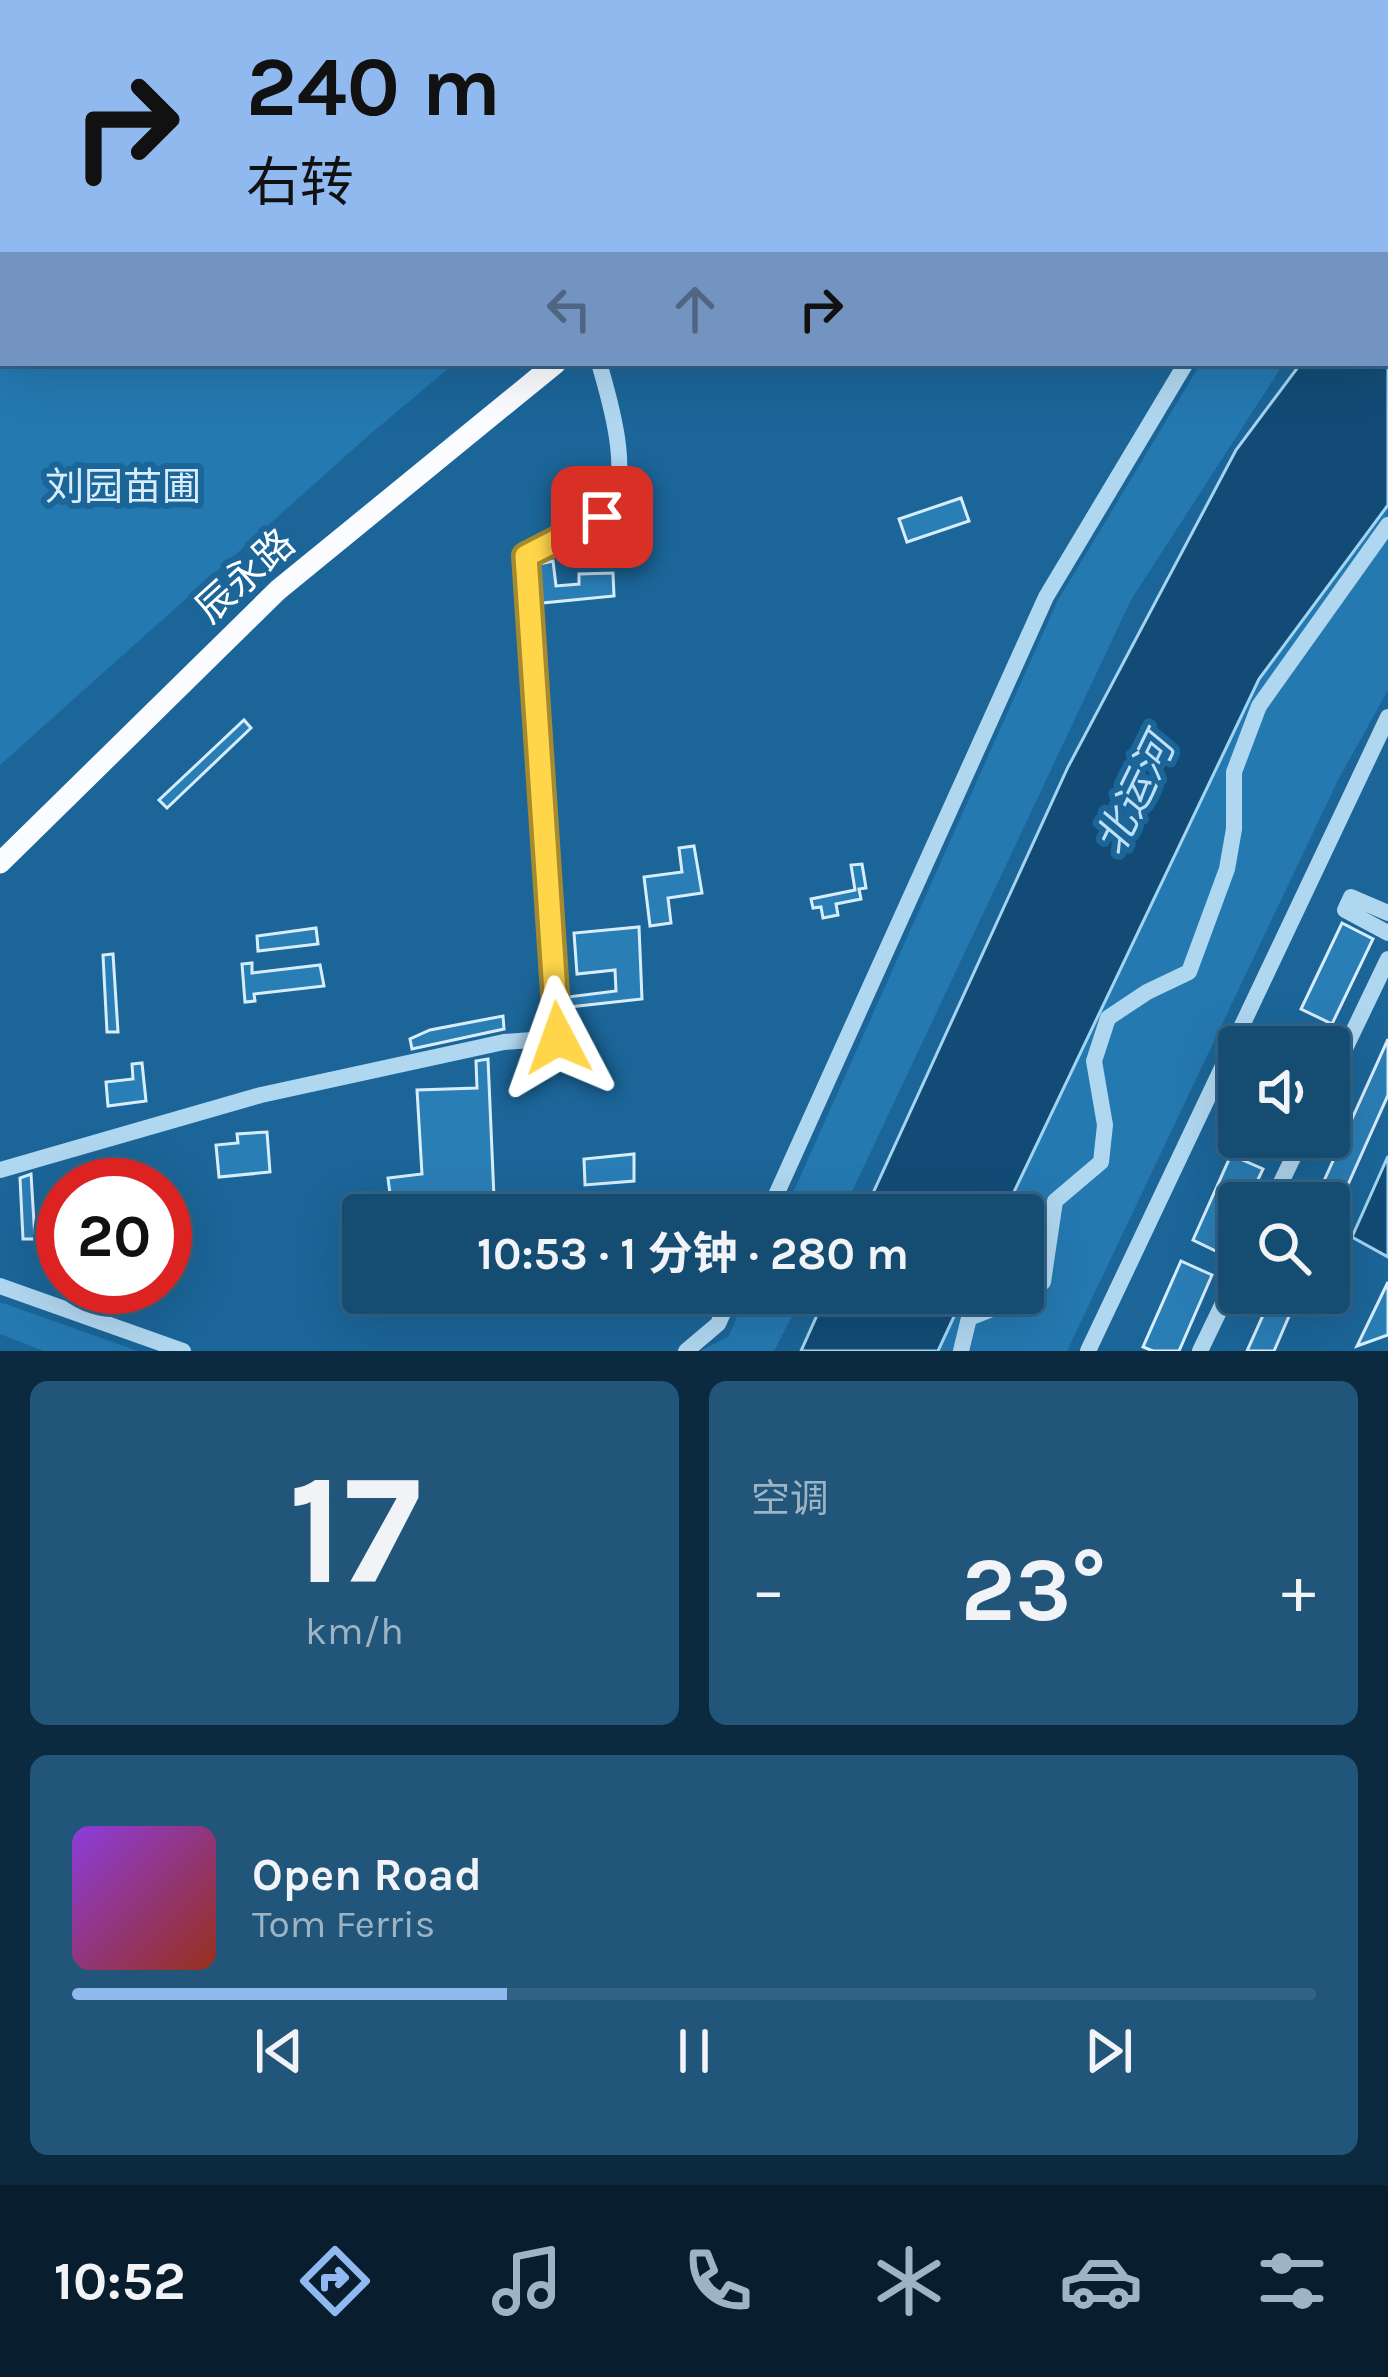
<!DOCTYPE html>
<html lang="zh">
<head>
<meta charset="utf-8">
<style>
	:root { --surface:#144c72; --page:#21567a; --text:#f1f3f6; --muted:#9db4c4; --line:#336384; --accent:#90b9f0 }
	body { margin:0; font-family:Karla,"Noto Sans SC",sans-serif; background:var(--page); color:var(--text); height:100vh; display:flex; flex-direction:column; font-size:45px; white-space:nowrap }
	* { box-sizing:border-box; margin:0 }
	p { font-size:39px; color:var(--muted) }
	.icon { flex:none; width:66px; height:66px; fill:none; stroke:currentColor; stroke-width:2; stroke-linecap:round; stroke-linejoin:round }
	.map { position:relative; height:1351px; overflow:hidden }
	.side { display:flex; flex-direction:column; gap:30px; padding:30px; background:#0b2a3f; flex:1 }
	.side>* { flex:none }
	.guide { position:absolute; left:0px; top:0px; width:1389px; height:366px; box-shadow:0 12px 48px #0002,0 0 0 3px var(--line); background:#90b9f0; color:#111; overflow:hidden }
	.buttons { position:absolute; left:1218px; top:1026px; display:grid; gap:24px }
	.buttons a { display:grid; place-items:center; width:132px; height:132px; border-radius:12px; background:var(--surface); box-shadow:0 12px 48px #0002,0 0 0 3px var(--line); font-size:60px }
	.speed { position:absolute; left:36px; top:1158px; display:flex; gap:24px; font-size:60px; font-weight:700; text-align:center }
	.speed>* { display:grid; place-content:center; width:156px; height:156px; border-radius:50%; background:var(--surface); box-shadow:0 12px 48px #0002,0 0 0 3px var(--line); line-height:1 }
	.speed .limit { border:18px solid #d22; background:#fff; color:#111 }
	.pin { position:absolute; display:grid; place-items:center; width:102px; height:102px; color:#fff; margin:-51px; border-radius:24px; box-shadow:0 6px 18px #0006 }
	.me { position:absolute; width:132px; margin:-66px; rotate:356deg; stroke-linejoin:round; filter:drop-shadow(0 0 9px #0008) }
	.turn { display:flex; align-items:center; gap:42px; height:252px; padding:0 48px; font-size:54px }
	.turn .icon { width:156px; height:156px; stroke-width:2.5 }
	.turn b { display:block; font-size:84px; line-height:102px }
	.lanes { display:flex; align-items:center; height:114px; padding:0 48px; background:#0003; justify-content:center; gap:60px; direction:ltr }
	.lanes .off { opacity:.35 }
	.big { font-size:90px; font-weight:700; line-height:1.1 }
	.side .tile { flex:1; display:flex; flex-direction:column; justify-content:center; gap:18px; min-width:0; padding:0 42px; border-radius:18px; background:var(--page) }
	.side .dial { align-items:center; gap:0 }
	.dial b { font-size:156px; line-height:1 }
	.song { display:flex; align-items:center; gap:36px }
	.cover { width:144px; height:144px; border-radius:18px; background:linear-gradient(135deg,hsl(270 70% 55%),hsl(10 70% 35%)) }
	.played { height:12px; border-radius:6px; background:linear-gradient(90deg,var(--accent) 35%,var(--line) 35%) }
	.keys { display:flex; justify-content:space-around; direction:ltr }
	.heat { display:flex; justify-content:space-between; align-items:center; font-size:66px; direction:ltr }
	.side .tiles { flex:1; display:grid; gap:30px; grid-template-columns:1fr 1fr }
	.tile:last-child { grid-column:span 2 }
	.trip { position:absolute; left:342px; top:1194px; width:702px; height:120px; border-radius:12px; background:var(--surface); box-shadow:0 12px 48px #0002,0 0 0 3px var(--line); font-weight:700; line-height:120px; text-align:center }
	.tab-bar { display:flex; height:192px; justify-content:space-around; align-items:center; background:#081e2e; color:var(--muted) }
	.tab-bar .icon { width:84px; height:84px }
	.tab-bar .active { color:var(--accent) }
	.tab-bar b { font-size:54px; color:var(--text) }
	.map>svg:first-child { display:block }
	.green { fill:#2479b1 }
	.water { fill:#124c76; stroke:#a3d4f2; stroke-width:3 }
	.building { fill:#2a7eb6; stroke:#d7edfb; stroke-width:3 }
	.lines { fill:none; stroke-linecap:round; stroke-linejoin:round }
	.minor { stroke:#b0d7f0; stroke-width:16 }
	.major { stroke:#fafcff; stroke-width:21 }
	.route-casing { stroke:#a68a30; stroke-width:30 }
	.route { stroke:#ffd54a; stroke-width:21 }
	.labels { text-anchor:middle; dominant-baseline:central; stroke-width:12; stroke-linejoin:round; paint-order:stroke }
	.park-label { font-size:39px; fill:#d7edfb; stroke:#1b6598 }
	.street-label { font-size:39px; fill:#fff; stroke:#1b6598 }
	.water-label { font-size:42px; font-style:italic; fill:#bde0f7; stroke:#1b6598 }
</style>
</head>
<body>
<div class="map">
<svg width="1388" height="1351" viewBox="0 0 1388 1351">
	<rect width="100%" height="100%" fill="#1b6598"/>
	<g class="green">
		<polygon points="0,0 381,3 3,3 3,363 455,363 368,436 0,765"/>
		<polygon points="1201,363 1284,363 1131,600 841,1215 783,1215 1057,602"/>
		<polygon points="1388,505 1388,690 1338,780 1067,1351 938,1351 965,1293 1023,1293 1023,1215 1003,1215 1259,679"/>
		<polygon points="748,1293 804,1293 774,1351 700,1351 728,1337"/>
		<polygon points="0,1302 138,1351 44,1351 0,1334"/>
	</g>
	<g class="water">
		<polygon points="1388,245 1388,505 1259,679 1003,1215 863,1215 1068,767 1236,450 1301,363 1386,363"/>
		<polygon points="1388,1156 1388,1257 1352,1237"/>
		<polygon points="827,1293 965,1293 938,1351 801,1351"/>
	</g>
	<g class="building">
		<polygon points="961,498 969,521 907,542 899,519"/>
		<polygon points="553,561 556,586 579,584 579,574 613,573 614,596 542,603 539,564"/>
		<polygon points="244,720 251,728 167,808 159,800"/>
		<polygon points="694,846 702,893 668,898 671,923 650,926 644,877 682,872 679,848"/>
		<polygon points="862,864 866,888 859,889 861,899 836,904 838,915 823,918 821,907 813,908 811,899 855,890 851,865"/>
		<polygon points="1342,923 1373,939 1332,1024 1301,1009"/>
		<polygon points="639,927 642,999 569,1007 568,997 616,991 615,970 577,974 574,933"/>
		<polygon points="316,928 318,944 258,951 257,936"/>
		<polygon points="113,954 118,1032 107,1032 103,955"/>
		<polygon points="252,963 252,973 320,965 324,986 254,994 255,1001 245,1002 242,964"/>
		<polygon points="503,1016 504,1029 412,1049 410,1039 430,1030"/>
		<polygon points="1388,1039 1388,1095 1329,1227 1329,1203 1314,1203"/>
		<polygon points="488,1059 494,1198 425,1204 424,1198 391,1202 388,1178 422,1174 417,1090 477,1088 476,1061"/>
		<polygon points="142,1063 146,1101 108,1106 106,1082 133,1079 132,1064"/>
		<polygon points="267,1132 270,1172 219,1177 216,1145 238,1143 237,1134"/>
		<polygon points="634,1154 634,1181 585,1185 584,1159"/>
		<polygon points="1231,1155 1263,1169 1247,1203 1239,1203 1239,1222 1224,1255 1193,1240"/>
		<polygon points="31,1174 35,1239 23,1239 20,1178"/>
		<polygon points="1181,1261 1212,1275 1179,1351 1153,1351 1143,1347"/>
		<polygon points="1388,1282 1388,1335 1357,1346"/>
		<polygon points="1273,1293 1299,1293 1274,1351 1247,1351"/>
	</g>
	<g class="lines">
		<g class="minor">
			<polyline points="1386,69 1388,67"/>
			<polyline points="1388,913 1351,897 1345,910 1388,933"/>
			<polyline points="1329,1082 1388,959"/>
			<path d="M0 1170 261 1095 504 1042 558 1038 526 556C549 544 582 534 602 517 637 487 610 401 599 363"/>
			<polyline points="1271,1203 1303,1137"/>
			<polyline points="767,1215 1046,597 1186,363"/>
			<polyline points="0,1286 183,1351"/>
			<polyline points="686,1351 718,1324 732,1293"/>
			<polyline points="961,1351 969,1318 1017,1299 1043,1282 1055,1201 1101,1162 1105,1125 1094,1061 1108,1018 1147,992 1189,972 1227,869 1234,829 1234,772 1259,706 1388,525"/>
			<polyline points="1088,1351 1388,717"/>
			<polyline points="1200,1351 1239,1270"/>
		</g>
		<g class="major">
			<polyline points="942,3 945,0"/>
			<polyline points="0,863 278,590 556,363"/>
		</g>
	</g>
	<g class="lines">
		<defs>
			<polyline id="route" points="558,1038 526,556 602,517"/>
		</defs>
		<use href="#route" class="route-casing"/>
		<use href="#route" class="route"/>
	</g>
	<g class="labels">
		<g class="park-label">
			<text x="123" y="487">刘园苗圃</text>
		</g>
		<g class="street-label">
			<text transform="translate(245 576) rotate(-42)">辰永路</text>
		</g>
		<g class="water-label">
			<text transform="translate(1135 795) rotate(-64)">北运河</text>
		</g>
	</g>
</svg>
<div class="buttons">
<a><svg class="icon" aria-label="sound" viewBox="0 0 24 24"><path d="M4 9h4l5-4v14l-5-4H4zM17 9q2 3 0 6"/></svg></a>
<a><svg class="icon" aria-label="search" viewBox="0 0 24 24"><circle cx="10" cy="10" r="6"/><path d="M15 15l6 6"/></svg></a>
</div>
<div class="speed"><div class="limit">20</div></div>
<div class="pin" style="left:602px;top:517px;background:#d93025"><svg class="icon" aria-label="arrive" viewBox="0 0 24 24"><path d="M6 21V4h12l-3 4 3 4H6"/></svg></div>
<svg class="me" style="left:558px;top:1038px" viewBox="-20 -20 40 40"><path d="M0-17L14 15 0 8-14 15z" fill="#ffd54a" stroke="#fff" stroke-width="4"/></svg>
<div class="trip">10:53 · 1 分钟 · 280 m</div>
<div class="guide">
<div class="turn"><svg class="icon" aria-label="right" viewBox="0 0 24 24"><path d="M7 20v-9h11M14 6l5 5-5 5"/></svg><div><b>240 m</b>右转</div></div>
<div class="lanes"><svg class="icon off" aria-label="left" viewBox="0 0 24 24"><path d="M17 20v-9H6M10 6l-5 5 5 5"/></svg><svg class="icon off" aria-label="ahead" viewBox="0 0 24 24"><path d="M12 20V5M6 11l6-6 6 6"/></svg><svg class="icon" aria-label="right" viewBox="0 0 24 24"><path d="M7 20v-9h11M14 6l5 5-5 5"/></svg></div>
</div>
</div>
<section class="side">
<div class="tiles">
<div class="tile dial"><b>17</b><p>km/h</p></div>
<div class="tile"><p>空调</p>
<div class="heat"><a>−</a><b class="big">23°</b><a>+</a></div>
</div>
<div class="tile">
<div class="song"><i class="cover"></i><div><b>Open Road</b><p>Tom Ferris</p></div></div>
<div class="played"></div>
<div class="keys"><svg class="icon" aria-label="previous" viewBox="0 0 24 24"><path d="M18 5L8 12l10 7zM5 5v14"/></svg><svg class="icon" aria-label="pause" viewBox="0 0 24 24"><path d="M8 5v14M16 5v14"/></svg><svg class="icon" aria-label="next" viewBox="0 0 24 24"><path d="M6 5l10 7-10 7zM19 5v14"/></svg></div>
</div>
</div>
</section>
<nav class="tab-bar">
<b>10:52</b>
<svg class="icon active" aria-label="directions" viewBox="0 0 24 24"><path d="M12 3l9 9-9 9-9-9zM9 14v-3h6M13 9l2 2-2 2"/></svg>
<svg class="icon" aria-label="music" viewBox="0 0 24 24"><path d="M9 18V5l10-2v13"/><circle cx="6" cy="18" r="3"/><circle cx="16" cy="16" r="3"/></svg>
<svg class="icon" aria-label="phone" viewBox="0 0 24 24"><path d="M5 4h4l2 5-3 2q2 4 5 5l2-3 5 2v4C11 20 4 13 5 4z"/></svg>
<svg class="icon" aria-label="climate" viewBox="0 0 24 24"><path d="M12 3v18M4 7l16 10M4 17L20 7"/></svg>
<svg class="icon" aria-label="car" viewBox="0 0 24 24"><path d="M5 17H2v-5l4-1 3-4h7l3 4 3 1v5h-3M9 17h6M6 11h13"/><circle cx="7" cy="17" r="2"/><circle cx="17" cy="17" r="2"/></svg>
<svg class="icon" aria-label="filters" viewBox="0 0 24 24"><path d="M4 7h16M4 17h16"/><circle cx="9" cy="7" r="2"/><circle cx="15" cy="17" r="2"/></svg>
</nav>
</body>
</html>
